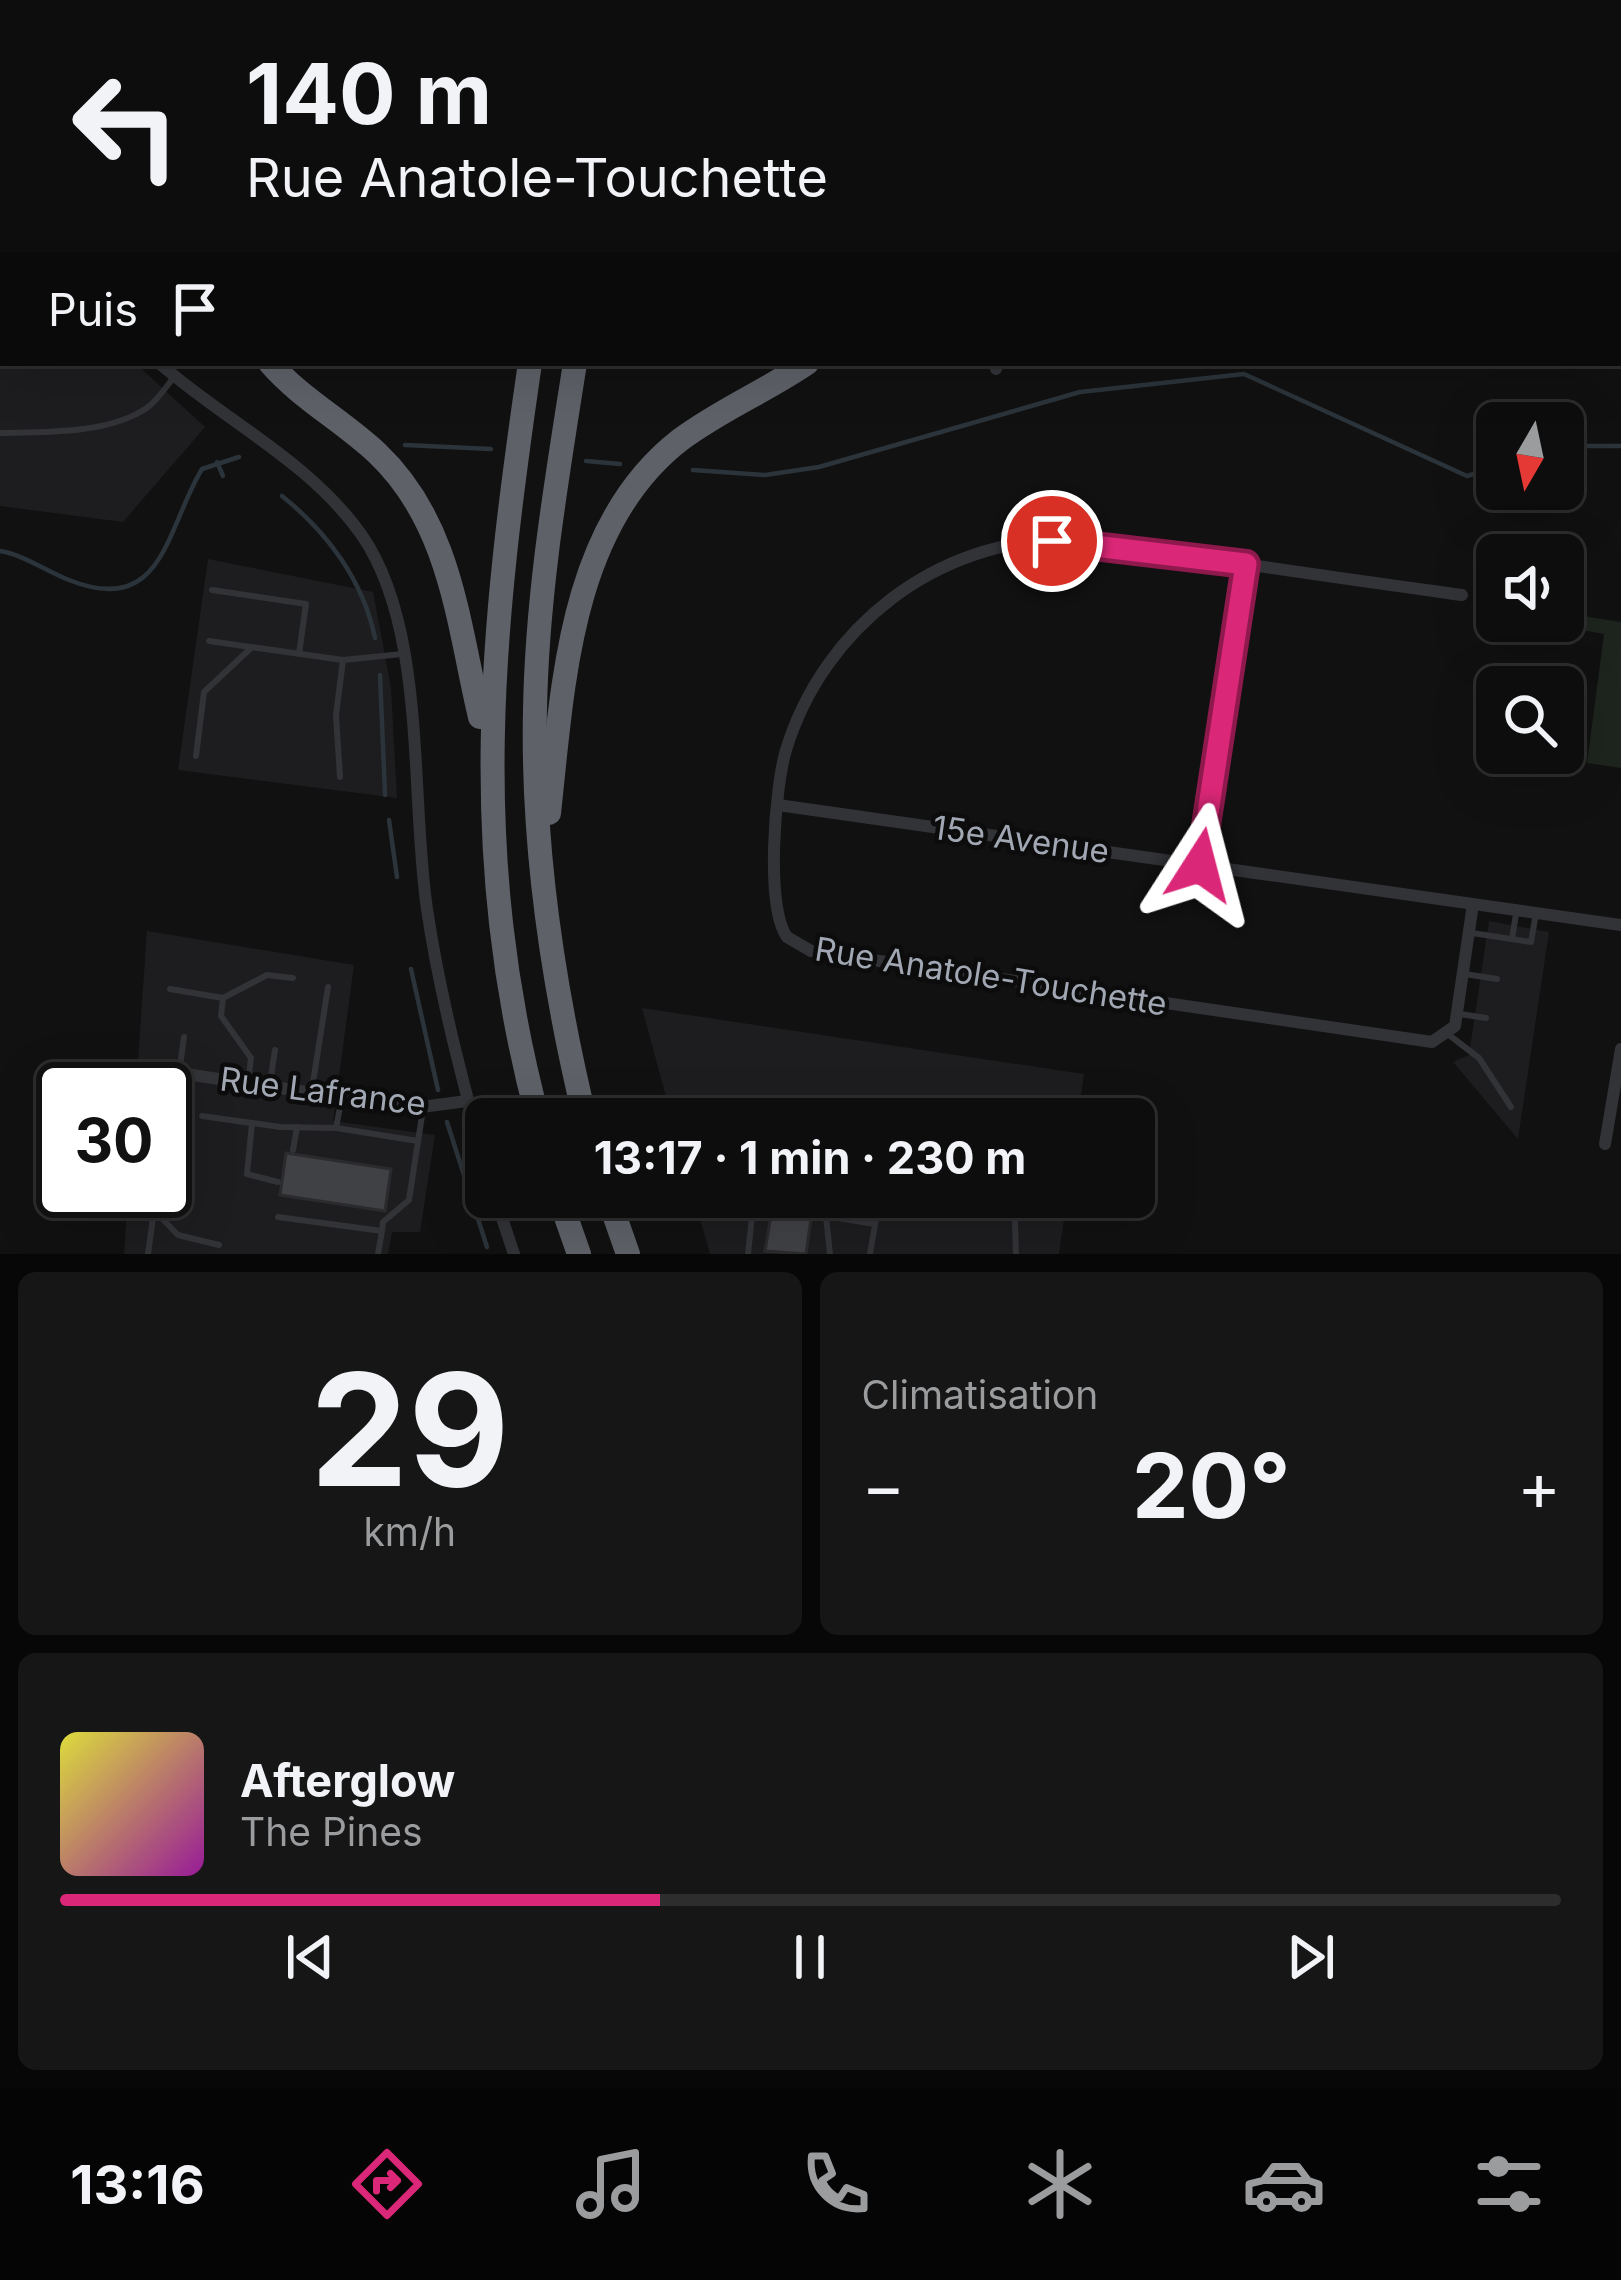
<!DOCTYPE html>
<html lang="fr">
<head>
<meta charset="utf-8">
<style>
	:root { --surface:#0d0d0e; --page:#161617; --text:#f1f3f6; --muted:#9a9c9e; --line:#2d2d2e; --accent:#db2777 }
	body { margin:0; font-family:Inter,sans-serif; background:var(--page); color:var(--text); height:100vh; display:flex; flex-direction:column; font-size:45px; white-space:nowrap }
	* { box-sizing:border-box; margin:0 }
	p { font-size:39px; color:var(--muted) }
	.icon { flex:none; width:66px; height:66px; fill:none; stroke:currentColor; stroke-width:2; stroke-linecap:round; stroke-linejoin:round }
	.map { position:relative; height:1254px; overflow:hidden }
	.drawer { display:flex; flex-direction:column; gap:18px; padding:18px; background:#070708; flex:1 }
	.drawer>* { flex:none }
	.top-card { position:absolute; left:0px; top:0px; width:1623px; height:366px; box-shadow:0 12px 48px #0002,0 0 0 3px var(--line); background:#0d0d0e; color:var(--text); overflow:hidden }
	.needle { width:78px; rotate:189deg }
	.fabs { position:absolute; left:1476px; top:402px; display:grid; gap:24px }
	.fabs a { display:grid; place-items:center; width:108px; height:108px; border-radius:18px; background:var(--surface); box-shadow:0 12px 48px #0002,0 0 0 3px var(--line); font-size:60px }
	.speed { position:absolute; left:36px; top:1062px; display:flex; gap:24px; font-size:60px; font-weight:700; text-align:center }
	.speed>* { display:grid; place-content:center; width:156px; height:156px; border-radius:50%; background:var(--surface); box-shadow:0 12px 48px #0002,0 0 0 3px var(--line); line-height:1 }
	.speed .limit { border:6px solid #111; border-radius:18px; background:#fff; color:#111 }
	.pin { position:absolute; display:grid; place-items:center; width:102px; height:102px; color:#fff; margin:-51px; border:6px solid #fff; border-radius:50%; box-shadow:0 3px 12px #0007 }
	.me { position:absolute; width:132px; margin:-66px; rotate:9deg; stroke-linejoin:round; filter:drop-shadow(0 0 9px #0008) }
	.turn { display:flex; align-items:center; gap:42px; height:252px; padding:0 48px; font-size:54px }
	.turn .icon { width:156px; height:156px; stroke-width:2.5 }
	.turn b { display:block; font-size:84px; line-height:102px }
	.then { display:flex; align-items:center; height:114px; padding:0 48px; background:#0003; gap:24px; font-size:45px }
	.big { font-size:90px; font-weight:700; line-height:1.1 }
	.drawer .widget { flex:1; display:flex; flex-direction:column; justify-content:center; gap:18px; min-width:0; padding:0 42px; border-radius:18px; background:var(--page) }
	.drawer .dial { align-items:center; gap:0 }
	.dial b { font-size:156px; line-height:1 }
	.song { display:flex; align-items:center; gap:36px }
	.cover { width:144px; height:144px; border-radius:18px; background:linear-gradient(135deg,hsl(60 70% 55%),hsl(300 70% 35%)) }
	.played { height:12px; border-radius:6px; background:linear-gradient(90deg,var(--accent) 40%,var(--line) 40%) }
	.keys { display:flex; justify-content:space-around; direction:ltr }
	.heat { display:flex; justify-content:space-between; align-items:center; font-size:66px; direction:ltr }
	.drawer .tiles { flex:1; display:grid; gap:18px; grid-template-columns:1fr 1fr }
	.widget:last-child { grid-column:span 2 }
	.trip { position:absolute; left:465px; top:1098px; width:690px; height:120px; border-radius:18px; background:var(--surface); box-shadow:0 12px 48px #0002,0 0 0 3px var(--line); font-weight:700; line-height:120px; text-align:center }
	.tab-bar { display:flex; height:192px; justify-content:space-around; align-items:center; background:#050506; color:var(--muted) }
	.tab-bar .icon { width:84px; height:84px }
	.tab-bar .on { color:var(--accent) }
	.tab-bar b { font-size:54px; color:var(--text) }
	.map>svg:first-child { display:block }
	.built { fill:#1d1d1f }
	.green { fill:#1d251e }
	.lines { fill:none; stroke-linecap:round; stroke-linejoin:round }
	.stream { stroke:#2b343a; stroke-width:4.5 }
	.building { fill:#404145; stroke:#2b2b2e; stroke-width:3 }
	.lane { stroke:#323337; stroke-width:6 }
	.street { stroke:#323337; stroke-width:12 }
	.secondary { stroke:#404247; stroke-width:18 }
	.primary { stroke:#4e5056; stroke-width:21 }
	.highway { stroke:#5e6168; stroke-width:24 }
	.rail { stroke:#494b50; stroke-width:4.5; stroke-dasharray:15 12; stroke-linecap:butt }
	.route-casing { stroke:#8e194d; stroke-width:30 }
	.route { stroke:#db2777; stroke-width:21 }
	.labels { text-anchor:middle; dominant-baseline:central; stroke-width:9; stroke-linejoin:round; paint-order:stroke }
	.street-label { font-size:33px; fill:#a2a8b3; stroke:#0c0c0d }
</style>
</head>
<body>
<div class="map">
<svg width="1621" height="1254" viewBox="0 0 1621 1254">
	<rect width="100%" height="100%" fill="#111112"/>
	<g class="built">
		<polygon points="0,0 65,0 3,3 3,363 135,363 205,427 123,522 0,506"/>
		<polygon points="208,559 373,592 391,688 397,798 178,770"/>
		<polygon points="1489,921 1549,932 1518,1139 1453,1062 1469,1055"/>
		<polygon points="147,931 354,965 333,1121 435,1135 420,1232 392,1232 388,1254 124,1254 128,1191 165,1191 165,1089 136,1089"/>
		<polygon points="642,1008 1084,1074 1078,1119 672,1119"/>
		<polygon points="694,1197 1067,1197 1059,1254 710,1254"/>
	</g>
	<polygon class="green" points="1563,613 1621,622 1621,768 1587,763 1604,634 1533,621 1563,621"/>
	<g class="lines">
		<g class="stream">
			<polyline points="405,445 491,449"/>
			<polyline points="1563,446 1621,446"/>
			<polyline points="586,461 620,464"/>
			<polyline points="217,462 223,476"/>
			<polyline points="693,470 765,475 819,467 1080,392 1244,374 1467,476 1497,467"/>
			<path d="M282 496C327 532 363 580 375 638"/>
			<path d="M0 551C24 555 46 571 69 580 164 618 166 528 202 469L239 457"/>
			<polyline points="380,675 385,795"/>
			<polyline points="389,820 397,877"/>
			<polyline points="411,969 438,1090"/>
			<polyline points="447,1122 487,1247"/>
		</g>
	</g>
	<g class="building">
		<polygon points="286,1153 391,1169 385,1211 280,1195"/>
		<polygon points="774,1197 814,1197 806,1254 765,1251"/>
	</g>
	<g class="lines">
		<g class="lane">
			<polyline points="45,3 46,0"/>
			<polyline points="992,3 992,0"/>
			<polyline points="1036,3 1037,0"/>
			<polyline points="1620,141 1621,138"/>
			<polyline points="0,189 3,189"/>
			<polyline points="0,235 3,236"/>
			<polyline points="0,333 3,333"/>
			<path d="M0 433C43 432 103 434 142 411 155 404 165 388 175 376"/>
			<polyline points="212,590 306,604 299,654"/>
			<polyline points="209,641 343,660"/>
			<polyline points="196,756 204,692 251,648"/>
			<polyline points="340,777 336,715 343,660 402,654"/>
			<polyline points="1472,933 1531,942 1536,913"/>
			<polyline points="1512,939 1516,914"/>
			<polyline points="1465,974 1497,979"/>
			<polyline points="170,989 223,998"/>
			<polyline points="1460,1014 1486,1018"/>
			<polyline points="1449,1035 1479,1058 1511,1107"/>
			<polyline points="147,1068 176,1072"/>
			<polyline points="248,1083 251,1058 221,1016 223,998 267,975 293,978"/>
			<polyline points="270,1083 275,1050"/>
			<polyline points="164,1089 179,1073 184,1037"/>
			<polyline points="312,1089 328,987"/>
			<polyline points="342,1097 336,1128 418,1141"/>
			<polyline points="202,1116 280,1127 336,1128"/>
			<polyline points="252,1123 247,1174 278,1182"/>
			<polyline points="293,1150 297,1127"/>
			<polyline points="147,1191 154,1210 148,1254"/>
			<polyline points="824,1197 830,1254"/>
			<polyline points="975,1197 1013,1203"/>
			<polyline points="1014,1197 1016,1254"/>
			<polyline points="154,1210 178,1235 219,1245"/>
			<polyline points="826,1216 875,1224"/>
			<polyline points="278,1217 382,1231 383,1222 409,1200 423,1109"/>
			<polyline points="378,1254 382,1231"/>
			<polyline points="748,1254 754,1197"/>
			<polyline points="870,1254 878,1207"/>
		</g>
		<g class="street">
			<polyline points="86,3 86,0"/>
			<polyline points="0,51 3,51"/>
			<path d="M159 363C225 421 309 461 361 534 427 628 410 795 427 909 440 997 463 1082 486 1168"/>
			<polyline points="996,369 998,363"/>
			<path d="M1462 595C1390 585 1317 575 1245 564 1186 554 1125 540 1065 540 937 539 823 628 786 750 775 787 765 906 787 937L811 951 1432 1042 1455 1026 1473 904"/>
			<polyline points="778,805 1621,925"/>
			<polyline points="1200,865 1246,564"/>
			<polyline points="179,1073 414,1108 467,1101"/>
			<polyline points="1605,1144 1621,1049"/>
			<polyline points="495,1197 514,1254"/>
		</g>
		<polyline class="secondary" points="1620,205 1621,205"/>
		<polyline class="primary" points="854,0 872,3"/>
		<g class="highway">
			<polyline points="236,3 237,0"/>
			<polyline points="263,3 263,0"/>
			<polyline points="577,3 578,0"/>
			<polyline points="630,3 631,0"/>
			<path d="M270 363C300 398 343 421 377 453 451 523 458 624 480 717"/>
			<path d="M530 363C491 630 467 852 538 1119"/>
			<path d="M575 363C557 478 537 593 535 710 532 847 553 986 585 1119"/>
			<path d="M549 813C563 686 569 526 680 440 720 410 766 391 807 363"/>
			<polyline points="559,1197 579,1254"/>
			<polyline points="608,1197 628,1254"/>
		</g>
		<g class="rail">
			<polyline points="1350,0 1360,3"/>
			<polyline points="1620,87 1621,87"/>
		</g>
	</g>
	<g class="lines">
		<defs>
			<polyline id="route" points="1052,541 1246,564 1200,865"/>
		</defs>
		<use href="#route" class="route-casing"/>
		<use href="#route" class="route"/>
	</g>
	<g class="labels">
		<g class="street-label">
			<text transform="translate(1021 839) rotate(8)">15e Avenue</text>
			<text transform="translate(991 976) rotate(9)">Rue Anatole-Touchette</text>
			<text transform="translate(323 1091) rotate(7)">Rue Lafrance</text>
		</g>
	</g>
</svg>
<div class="fabs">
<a><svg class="needle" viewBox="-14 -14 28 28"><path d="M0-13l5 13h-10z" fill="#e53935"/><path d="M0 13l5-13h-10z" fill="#9a9c9e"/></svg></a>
<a><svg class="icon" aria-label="sound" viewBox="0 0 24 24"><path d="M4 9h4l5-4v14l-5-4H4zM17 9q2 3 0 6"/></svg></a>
<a><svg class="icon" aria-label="search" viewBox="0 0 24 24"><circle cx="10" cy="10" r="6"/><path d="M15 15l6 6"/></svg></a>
</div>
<div class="speed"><div class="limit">30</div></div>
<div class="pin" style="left:1052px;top:541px;background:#d93025"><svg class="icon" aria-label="arrive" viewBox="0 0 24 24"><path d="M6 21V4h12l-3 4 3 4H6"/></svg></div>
<svg class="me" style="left:1200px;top:865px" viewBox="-20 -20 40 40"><path d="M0-17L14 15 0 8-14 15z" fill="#db2777" stroke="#fff" stroke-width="4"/></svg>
<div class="trip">13:17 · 1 min · 230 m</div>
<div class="top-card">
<div class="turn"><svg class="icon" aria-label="left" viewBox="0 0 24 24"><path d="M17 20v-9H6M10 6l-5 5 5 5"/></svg><div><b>140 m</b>Rue Anatole-Touchette</div></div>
<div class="then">Puis<svg class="icon" aria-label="arrive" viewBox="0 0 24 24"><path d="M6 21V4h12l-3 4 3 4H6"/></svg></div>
</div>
</div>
<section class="drawer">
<div class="tiles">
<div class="widget dial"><b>29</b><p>km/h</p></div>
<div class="widget"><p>Climatisation</p>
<div class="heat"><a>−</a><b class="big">20°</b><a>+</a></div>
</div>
<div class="widget">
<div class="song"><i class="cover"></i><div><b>Afterglow</b><p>The Pines</p></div></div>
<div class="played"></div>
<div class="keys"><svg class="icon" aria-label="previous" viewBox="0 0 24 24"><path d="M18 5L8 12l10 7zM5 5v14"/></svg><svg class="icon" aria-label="pause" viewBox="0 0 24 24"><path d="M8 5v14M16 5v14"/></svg><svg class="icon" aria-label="next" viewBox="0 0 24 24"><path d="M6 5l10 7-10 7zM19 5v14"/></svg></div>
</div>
</div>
</section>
<nav class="tab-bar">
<b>13:16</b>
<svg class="icon on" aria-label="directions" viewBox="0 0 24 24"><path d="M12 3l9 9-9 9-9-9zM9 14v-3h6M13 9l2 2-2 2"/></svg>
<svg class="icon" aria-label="music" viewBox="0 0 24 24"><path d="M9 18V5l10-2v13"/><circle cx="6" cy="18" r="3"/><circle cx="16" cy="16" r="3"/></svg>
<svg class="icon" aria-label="phone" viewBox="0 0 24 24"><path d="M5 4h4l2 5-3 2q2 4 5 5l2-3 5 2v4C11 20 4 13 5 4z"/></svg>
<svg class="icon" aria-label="climate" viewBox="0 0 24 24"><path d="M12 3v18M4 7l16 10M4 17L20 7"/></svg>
<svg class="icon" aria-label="car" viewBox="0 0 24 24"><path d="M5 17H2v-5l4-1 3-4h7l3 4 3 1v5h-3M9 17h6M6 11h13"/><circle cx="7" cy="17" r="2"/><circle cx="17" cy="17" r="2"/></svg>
<svg class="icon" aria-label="filters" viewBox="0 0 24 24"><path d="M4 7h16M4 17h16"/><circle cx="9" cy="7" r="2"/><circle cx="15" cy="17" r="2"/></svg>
</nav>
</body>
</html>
